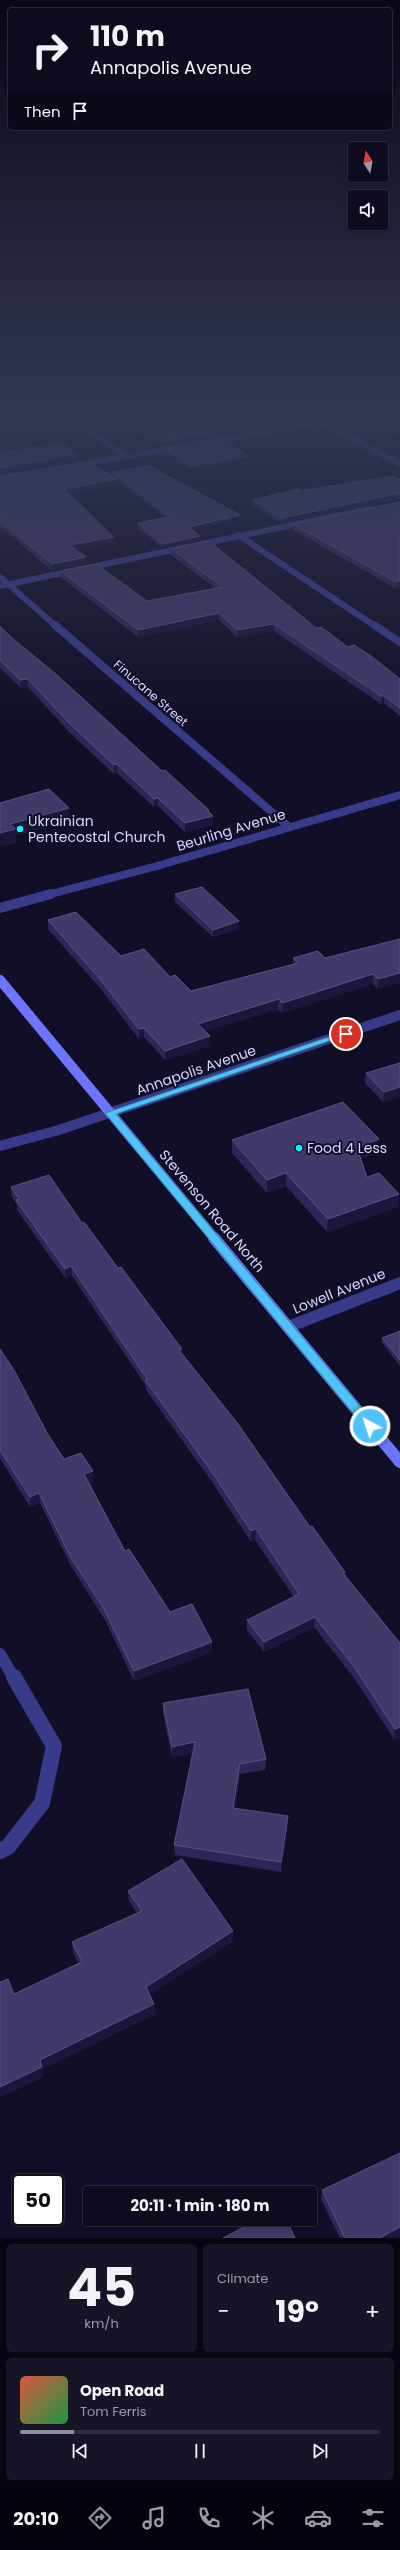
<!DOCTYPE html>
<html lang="en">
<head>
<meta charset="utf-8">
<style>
	:root { --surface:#0d0b1e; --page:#161427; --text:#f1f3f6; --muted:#9a9ba4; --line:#2d2b3c; --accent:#8c9099 }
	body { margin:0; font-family:Poppins,sans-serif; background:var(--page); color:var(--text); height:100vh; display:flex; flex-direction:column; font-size:15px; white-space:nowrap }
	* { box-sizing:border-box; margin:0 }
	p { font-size:13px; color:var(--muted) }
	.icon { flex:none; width:22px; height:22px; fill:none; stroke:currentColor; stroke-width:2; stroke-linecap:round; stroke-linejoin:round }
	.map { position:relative; height:2238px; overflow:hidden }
	.drawer { display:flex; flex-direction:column; gap:6px; padding:6px; background:#070610; flex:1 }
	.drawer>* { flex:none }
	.guide { position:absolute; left:8px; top:8px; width:384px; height:122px; border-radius:4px; box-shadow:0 2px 10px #0003,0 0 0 1px var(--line); background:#0d0b1e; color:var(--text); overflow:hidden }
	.needle { width:26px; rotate:349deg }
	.fabs { position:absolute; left:348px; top:142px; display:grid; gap:8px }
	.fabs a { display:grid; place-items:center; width:40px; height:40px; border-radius:4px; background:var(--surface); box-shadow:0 2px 10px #0003,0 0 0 1px var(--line); font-size:20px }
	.speed { position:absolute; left:12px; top:2174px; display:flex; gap:8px; font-size:20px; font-weight:700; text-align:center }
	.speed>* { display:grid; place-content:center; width:52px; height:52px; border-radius:50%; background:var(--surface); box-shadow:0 2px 10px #0003,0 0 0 1px var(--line); line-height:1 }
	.speed .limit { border:2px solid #111; border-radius:6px; background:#fff; color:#111 }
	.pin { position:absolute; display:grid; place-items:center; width:34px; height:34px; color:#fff; margin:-17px; border:2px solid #fff; border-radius:50%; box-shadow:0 1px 4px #0007 }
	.me { position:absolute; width:44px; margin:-22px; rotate:320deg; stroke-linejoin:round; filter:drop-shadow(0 0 3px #0008) }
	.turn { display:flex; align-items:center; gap:14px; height:84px; padding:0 16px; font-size:18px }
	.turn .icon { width:52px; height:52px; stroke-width:2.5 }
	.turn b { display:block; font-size:28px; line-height:34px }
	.then { display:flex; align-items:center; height:38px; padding:0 16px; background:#0003; gap:8px; font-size:15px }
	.big { font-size:30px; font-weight:700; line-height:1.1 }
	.drawer .widget { flex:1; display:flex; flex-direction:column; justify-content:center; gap:6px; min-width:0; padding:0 14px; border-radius:6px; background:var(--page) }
	.drawer .dial { align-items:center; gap:0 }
	.dial b { font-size:52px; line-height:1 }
	.song { display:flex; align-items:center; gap:12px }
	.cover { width:48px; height:48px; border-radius:6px; background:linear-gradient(135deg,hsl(10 70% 55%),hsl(140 70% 35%)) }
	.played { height:4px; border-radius:2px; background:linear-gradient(90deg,var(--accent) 15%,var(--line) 15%) }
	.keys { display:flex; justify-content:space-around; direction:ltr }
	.heat { display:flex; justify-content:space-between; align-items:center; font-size:22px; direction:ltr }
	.drawer .tiles { flex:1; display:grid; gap:6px; grid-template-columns:1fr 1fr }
	.widget:last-child { grid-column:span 2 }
	.trip { position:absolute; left:83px; top:2186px; width:234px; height:40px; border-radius:4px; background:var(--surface); box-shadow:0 2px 10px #0003,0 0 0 1px var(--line); font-weight:700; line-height:40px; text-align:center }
	.dock { display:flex; height:64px; justify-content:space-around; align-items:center; background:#05040c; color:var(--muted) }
	.dock .icon { width:28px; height:28px }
	.dock .on { color:var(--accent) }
	.dock b { font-size:18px; color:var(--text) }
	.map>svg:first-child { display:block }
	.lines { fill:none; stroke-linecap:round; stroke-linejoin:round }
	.minor-far4 { stroke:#383b89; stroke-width:6 }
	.minor-far3 { stroke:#383b89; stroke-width:8 }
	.minor-far2 { stroke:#383b89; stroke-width:10 }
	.minor-far1 { stroke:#383b89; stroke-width:12 }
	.minor { stroke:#383b89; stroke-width:16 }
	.secondary-far1 { stroke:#6d75ff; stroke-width:10 }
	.secondary { stroke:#6d75ff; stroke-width:12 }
	.wall { fill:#2d2757 }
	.shaded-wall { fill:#1a163c }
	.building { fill:#3f3a69; stroke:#575280 }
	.route { fill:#4fc3f7; stroke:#337fa1 }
	.poi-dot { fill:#02f9ff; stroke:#110f28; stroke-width:1.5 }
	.labels { text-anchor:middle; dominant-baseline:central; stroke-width:4; stroke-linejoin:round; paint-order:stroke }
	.far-street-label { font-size:12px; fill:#d8d6ff; stroke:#110f28 }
	.poi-label { font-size:14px; fill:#d8d6ff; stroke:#110f28; text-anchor:start }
	.street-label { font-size:14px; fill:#d8d6ff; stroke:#110f28 }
</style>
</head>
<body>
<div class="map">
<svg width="400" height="2238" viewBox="0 0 400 2238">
	<rect width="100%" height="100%" fill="#110f28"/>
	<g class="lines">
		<g class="minor-far4">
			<polyline points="62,414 127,456"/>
			<polyline points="306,414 400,464"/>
			<polyline points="77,465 322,422"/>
			<polyline points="238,535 375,626"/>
			<polyline points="0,577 56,626"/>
			<polyline points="0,586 369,509"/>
		</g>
		<g class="minor-far3">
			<polyline points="55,625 288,826"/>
			<polyline points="374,625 400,642"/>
			<polyline points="47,895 157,866 400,795"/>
		</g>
		<g class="minor-far2">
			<polyline points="0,908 51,894"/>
			<polyline points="0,1146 59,1130 400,1015"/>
		</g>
		<g class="minor-far1">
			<polyline points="288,1327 400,1283"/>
			<polyline points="0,1654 14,1678"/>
		</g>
		<polyline class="minor" points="0,1851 8,1847 42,1803 54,1746 14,1677"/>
		<polyline class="secondary-far1" points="0,980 215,1239"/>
		<polyline class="secondary" points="214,1238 400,1462"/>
	</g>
	<g class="wall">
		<polygon points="109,414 186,414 213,436 157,446"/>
		<polygon points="400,419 400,437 384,429 385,422"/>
		<polygon points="167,450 248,460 192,470 167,453"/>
		<polygon points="112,472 240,519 193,530 200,540 162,548 137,527 137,523 166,518 117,480 117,485 69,494 114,543 76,550 87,563 52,571 0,526 0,476 112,476"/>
		<polygon points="400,480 400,499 399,499 282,523 252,505 253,500 301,491"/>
		<polygon points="400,502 400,587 395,588 293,530 293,524"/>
		<polygon points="171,549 316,628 348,647 400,679 400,716 384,703 381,704 274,631 237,637 219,620 138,637 62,578 61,571 147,601 215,588 171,555"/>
		<polygon points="0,626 11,637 162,771 209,810 209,812 213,825 185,832 158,806 154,807 117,773 114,774 70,733 28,687 21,688 0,668"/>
		<polygon points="175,894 239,929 213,937 175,902"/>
		<polygon points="48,920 121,956 170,977 191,991 293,964 293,958 325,958 400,939 400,983 377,989 373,984 282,1013 278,1009 205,1031 210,1046 165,1060 144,1037 139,1039 100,988 48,929"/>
		<polygon points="400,1063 400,1097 383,1102 365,1083 366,1073"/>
		<polygon points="232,1140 378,1152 361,1159 367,1177 399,1194 398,1207 327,1232 286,1186 267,1193 232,1153"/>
		<polygon points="11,1187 82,1223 118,1268 182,1349 182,1354 310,1527 345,1572 345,1575 400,1737 394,1739 354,1678 314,1627 264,1652 247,1630 247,1620 294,1597 255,1540 251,1542 212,1482 146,1390 146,1386 72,1276 66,1279 17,1210 17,1205 12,1197"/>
		<polygon points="400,1331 400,1366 382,1343 382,1338"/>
		<polygon points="0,1349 47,1433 64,1459 93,1481 89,1483 125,1551 170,1612 212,1642 212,1652 134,1681 105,1620 71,1566 40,1503 30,1507 0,1458"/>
		<polygon points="163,1703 266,1759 265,1770 240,1774 235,1808 288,1827 281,1872 175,1855 174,1845 193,1753 172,1757 163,1714"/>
		<polygon points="128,1891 233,1941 150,1994 154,2004 155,2014 43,2069 43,2077 0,2097 0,1982 14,1994 78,1963 73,1952 72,1942 137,1913 129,1901"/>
		<polygon points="400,2153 400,2236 396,2238 340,2238 321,2199 322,2190"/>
	</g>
	<g class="shaded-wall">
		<polygon points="213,433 213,436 157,446 157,442"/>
		<polygon points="78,454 78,460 0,473 0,468"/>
		<polygon points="248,456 248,460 192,470 192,466"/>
		<polygon points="117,479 117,485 64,495 64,489"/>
		<polygon points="399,493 399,499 282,523 282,518"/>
		<polygon points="240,515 240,519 189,531 189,527"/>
		<polygon points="200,536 200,540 162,548 162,544"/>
		<polygon points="114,537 114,543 70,551 70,545"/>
		<polygon points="86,557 87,563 52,571 52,564"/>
		<polygon points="400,581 400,587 395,588 396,582"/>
		<polygon points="219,613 219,620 138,637 138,630"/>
		<polygon points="274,624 274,631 237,637 237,630"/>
		<polygon points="28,679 28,687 21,688 20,680"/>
		<polygon points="381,696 384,696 384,703 381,704"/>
		<polygon points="117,764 117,773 114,774 114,765"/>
		<polygon points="158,798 158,806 154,807 154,799"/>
		<polygon points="69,808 70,821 16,836 16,843 0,847 0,833 10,824"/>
		<polygon points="207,810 209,810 209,817 213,816 213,825 185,832 185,823"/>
		<polygon points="239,921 239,929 213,937 213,930"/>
		<polygon points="400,973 400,983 377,989 378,979"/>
		<polygon points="373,974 373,984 282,1013 282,1003"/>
		<polygon points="279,999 278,1009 198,1034 198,1024"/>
		<polygon points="144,1028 144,1037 139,1039 139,1029"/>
		<polygon points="210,1036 210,1046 165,1060 165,1051"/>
		<polygon points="400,1087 400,1097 383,1102 384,1092"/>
		<polygon points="379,1139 378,1152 356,1161 357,1148"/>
		<polygon points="286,1173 286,1186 267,1193 267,1180"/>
		<polygon points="399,1194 398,1207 327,1232 328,1219"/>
		<polygon points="71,1266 72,1276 66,1279 65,1269"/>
		<polygon points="182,1349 182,1359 179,1350"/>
		<polygon points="93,1471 93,1481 85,1484 84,1474"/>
		<polygon points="39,1493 40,1503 30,1507 30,1497"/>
		<polygon points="256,1529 255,1540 251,1542 251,1531"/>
		<polygon points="315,1617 314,1627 264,1652 264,1642"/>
		<polygon points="212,1642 212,1652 134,1681 134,1671"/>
		<polygon points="400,1727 400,1737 394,1739 395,1729"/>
		<polygon points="195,1742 195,1753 172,1757 172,1747"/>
		<polygon points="240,1764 240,1774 233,1818 233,1808"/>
		<polygon points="288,1816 288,1827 281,1872 281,1862"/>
		<polygon points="233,1931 233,1941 146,1997 146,1987"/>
		<polygon points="154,2004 155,2014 43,2069 43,2077 0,2097 0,2087 40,2060"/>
		<polygon points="400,2227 400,2236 396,2238 380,2238"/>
	</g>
	<g class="building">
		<polygon points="115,414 186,414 213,433 157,442"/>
		<polygon points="400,419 400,430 385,422"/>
		<polygon points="224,440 248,456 192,466 167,450"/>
		<polygon points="63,443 78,454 0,468 0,453"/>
		<polygon points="88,462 117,479 64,489 114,537 70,545 86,557 52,564 0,521 0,476"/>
		<polygon points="149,466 240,515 189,527 200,536 162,544 137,523 170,517 112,472"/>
		<polygon points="393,476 400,480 400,493 282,518 253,500 298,489 301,491"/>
		<polygon points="400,502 400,581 396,582 293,524"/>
		<polygon points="209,541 316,628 321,627 348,647 354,645 371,656 400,679 400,708 384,696 381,696 274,624 237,630 219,613 138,630 61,571 96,564 147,601 223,587 171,549"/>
		<polygon points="0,626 11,637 57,675 162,771 165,770 209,810 207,810 213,816 185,823 158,798 154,799 117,764 114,765 70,724 28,679 20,680 0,660"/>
		<polygon points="49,789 69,808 10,824 16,829 0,833 0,803"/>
		<polygon points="202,887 239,921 213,930 175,894"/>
		<polygon points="76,912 121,956 144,949 170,977 175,975 191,991 298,963 293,958 318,951 325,958 400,939 400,973 378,979 373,974 282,1003 279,999 198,1024 210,1036 165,1051 144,1028 139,1029 99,978 48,920"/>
		<polygon points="400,1063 400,1087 384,1092 366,1073"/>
		<polygon points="343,1102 379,1139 357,1148 367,1177 379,1173 399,1194 328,1219 286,1173 267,1180 232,1140"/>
		<polygon points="49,1175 82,1223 84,1222 118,1268 121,1267 182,1349 179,1350 238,1424 310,1527 312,1526 345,1572 343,1573 400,1643 400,1727 395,1729 355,1668 315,1617 264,1642 247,1620 299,1594 256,1529 251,1531 212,1472 145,1380 147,1379 71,1266 65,1269 16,1200 19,1199 11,1187"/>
		<polygon points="400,1331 400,1360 382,1338"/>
		<polygon points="0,1349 14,1370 47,1433 64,1459 81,1453 93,1471 84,1474 125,1551 129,1549 170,1612 192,1604 212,1642 134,1671 104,1609 70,1556 39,1493 30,1497 0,1450"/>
		<polygon points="248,1689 266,1759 240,1764 233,1808 288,1816 281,1862 174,1845 195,1742 172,1747 163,1703"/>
		<polygon points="182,1859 233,1931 146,1987 154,2004 40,2060 42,2067 0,2087 0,1982 8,1979 14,1994 82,1962 72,1942 142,1911 128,1891"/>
		<polygon points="400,2153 400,2227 380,2238 345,2238 322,2190"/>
		<polygon points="259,2219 286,2219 295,2238 223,2238"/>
	</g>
	<linearGradient id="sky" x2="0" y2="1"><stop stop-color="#090816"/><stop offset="0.57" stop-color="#323753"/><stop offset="1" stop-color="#323753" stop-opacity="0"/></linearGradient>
	<rect width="400" height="727" fill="url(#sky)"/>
	<polygon class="route" points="343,1032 350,1034 116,1114 374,1423 375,1426 370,1430 366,1429 105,1113"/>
	<g class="poi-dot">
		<circle cx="20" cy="829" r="4"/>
		<circle cx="299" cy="1148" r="4"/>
	</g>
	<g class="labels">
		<g class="far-street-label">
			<text transform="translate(151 693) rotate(41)">Finucane Street</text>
		</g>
		<g class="poi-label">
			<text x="28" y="821">Ukrainian<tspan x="28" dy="16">Pentecostal Church</tspan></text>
			<text x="307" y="1148">Food 4 Less</text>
		</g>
		<g class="street-label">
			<text transform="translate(231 830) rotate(-17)">Beurling Avenue</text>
			<text transform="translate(196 1070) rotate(-19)">Annapolis Avenue</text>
			<text transform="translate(212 1211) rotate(50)">Stevenson Road North</text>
			<text transform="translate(339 1291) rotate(-22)">Lowell Avenue</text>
		</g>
	</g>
</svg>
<div class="fabs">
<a><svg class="needle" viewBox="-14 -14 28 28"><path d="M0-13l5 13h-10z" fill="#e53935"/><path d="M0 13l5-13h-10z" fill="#9a9ba4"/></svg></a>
<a><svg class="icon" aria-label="sound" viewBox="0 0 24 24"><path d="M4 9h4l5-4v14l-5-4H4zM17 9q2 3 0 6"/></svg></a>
</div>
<div class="speed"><div class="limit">50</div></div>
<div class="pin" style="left:346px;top:1034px;background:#d93025"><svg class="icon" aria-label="arrive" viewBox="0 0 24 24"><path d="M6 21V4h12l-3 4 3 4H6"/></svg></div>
<svg class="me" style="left:370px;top:1426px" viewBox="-20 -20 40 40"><circle r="17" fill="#4fc3f7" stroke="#fff" stroke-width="3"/><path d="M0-11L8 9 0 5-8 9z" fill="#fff"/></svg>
<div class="trip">20:11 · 1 min · 180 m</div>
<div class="guide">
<div class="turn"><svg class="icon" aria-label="right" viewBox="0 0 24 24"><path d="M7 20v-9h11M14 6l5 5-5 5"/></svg><div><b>110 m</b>Annapolis Avenue</div></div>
<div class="then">Then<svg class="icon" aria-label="arrive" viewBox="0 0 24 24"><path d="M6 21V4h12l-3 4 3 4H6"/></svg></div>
</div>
</div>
<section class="drawer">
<div class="tiles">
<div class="widget dial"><b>45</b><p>km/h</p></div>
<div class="widget"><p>Climate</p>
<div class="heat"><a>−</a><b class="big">19°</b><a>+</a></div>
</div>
<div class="widget">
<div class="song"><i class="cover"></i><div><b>Open Road</b><p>Tom Ferris</p></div></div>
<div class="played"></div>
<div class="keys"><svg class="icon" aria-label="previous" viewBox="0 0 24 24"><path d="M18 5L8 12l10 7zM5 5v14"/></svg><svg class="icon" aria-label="pause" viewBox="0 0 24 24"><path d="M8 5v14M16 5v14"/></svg><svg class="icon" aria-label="next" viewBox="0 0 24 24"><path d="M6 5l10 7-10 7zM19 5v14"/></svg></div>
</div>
</div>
</section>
<nav class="dock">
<b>20:10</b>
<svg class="icon on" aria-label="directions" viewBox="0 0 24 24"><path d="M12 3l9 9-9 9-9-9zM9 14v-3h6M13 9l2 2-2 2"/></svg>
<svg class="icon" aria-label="music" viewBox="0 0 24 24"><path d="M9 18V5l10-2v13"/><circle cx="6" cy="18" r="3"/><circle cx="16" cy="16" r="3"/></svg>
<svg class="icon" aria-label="phone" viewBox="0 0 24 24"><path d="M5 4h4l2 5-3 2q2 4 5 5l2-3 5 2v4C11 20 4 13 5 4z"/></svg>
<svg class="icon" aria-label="climate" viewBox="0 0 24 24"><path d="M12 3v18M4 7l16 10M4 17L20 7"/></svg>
<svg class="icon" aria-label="car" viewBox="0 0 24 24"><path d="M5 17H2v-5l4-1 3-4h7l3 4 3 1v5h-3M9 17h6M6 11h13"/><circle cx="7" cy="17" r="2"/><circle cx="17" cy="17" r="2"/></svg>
<svg class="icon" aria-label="filters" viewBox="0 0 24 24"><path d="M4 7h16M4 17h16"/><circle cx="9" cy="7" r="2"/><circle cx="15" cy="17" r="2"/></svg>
</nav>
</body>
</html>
